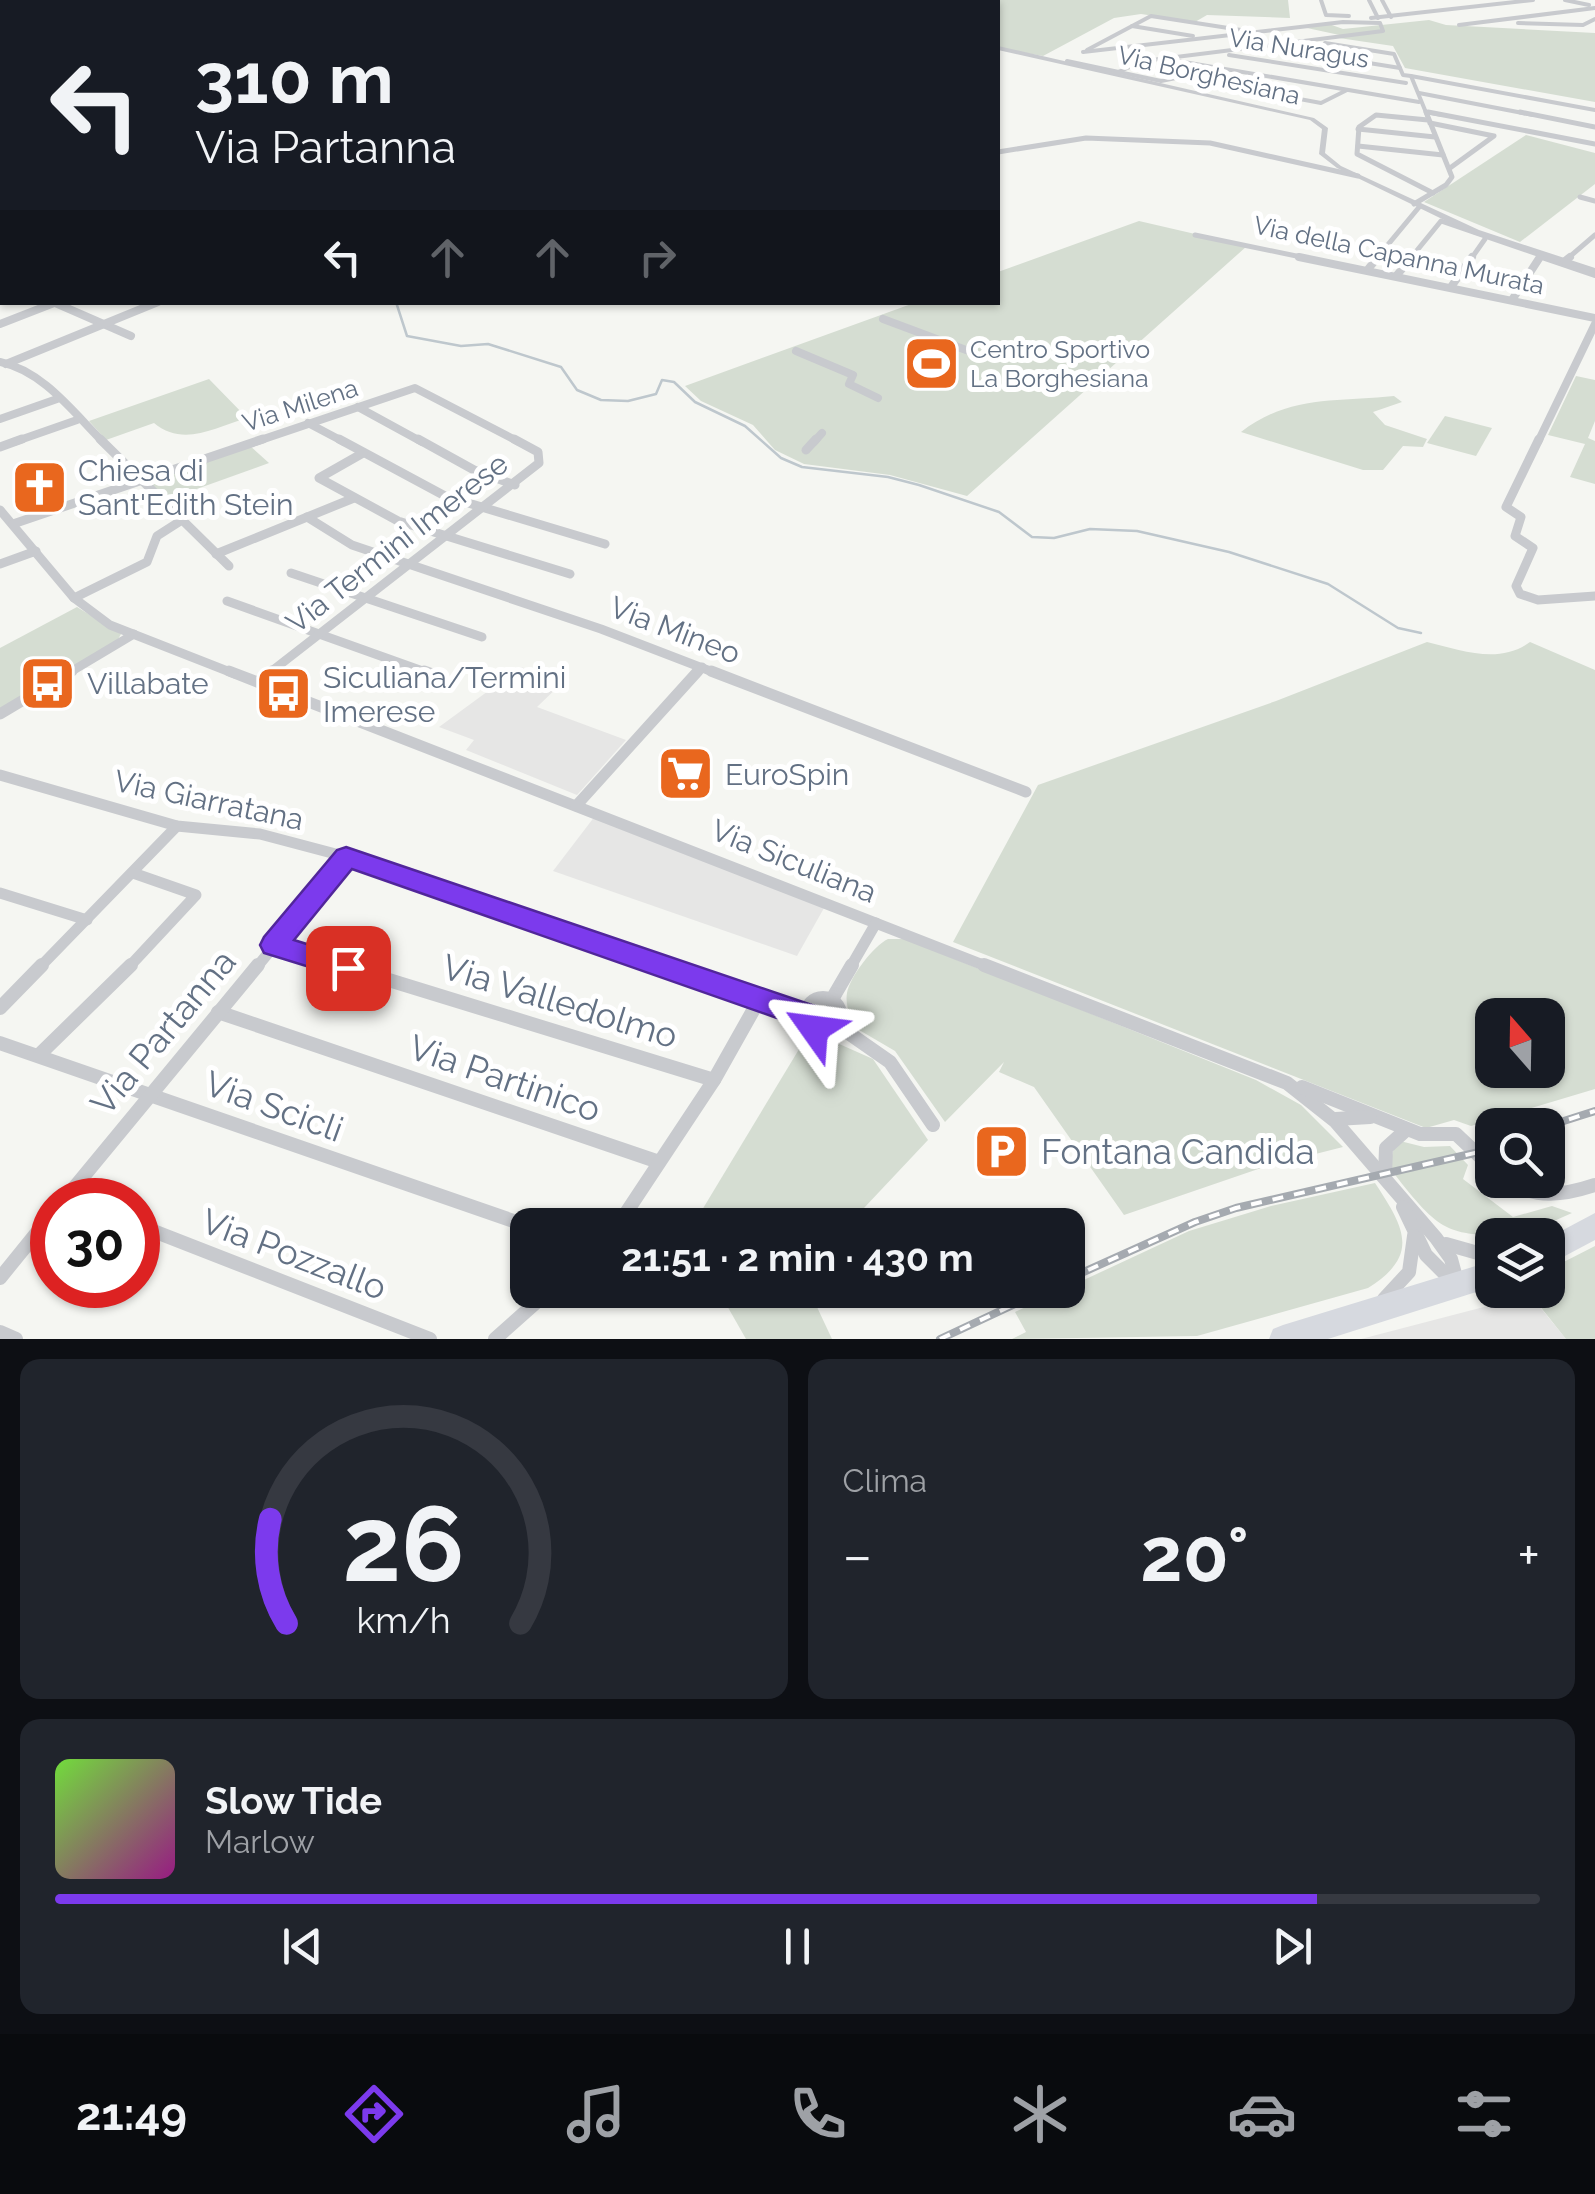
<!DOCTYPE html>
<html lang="it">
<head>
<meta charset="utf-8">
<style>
	:root { --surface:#171b24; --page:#20242c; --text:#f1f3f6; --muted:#9ea1a6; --line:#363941; --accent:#7c3aed }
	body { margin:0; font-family:Raleway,sans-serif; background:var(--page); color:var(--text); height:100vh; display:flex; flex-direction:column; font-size:38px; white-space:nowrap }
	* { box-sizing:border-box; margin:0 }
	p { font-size:32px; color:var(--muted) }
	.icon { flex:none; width:55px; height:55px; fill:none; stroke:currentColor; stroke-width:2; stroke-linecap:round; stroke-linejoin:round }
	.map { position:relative; height:1339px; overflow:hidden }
	.sheet { display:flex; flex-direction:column; gap:20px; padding:20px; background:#0d0f14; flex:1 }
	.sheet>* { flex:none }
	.guide { position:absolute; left:0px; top:0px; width:1000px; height:305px; box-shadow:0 2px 8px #0004; background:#171b24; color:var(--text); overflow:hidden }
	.needle { width:65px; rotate:340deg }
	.controls { position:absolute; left:1475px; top:998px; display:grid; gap:20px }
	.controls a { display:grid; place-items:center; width:90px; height:90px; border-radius:20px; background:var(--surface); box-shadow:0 2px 8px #0004; font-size:50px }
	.speed { position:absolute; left:30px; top:1178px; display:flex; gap:20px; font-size:50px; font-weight:700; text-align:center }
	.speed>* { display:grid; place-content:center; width:130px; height:130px; border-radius:50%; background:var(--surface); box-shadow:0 2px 8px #0004; line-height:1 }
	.speed .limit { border:15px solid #d22; background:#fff; color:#111 }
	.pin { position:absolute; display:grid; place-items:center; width:85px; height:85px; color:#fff; margin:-42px; border-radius:20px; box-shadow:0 5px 15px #0006 }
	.me { position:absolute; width:110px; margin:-55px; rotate:301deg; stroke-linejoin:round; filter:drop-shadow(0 0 8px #0008) }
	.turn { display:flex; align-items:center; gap:35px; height:210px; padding:0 30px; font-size:45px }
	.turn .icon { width:130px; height:130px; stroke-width:2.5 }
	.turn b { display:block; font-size:70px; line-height:85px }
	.lanes { display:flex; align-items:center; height:95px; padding:0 30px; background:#0003; justify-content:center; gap:50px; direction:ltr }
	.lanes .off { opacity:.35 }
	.big { font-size:75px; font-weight:700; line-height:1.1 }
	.sheet .tile { flex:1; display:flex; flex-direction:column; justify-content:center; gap:15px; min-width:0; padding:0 35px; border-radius:20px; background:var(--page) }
	.sheet .dial { align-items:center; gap:0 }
	.dial svg { height:260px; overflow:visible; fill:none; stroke:var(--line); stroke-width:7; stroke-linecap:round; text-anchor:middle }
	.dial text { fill:var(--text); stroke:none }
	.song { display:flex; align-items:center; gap:30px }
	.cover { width:120px; height:120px; border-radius:15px; background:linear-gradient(135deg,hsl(100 70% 55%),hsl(310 70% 35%)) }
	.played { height:10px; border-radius:5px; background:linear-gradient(90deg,var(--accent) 85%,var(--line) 85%) }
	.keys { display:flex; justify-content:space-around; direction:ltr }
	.heat { display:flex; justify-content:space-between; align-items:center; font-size:55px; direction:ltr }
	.sheet .tiles { flex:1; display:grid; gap:20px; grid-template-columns:1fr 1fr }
	.tile:last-child { grid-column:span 2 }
	.trip { position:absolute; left:510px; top:1208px; width:575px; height:100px; border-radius:20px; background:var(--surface); box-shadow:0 2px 8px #0004; font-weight:700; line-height:100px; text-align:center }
	.dock { display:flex; height:160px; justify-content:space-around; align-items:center; background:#090b0e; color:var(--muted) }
	.dock .icon { width:70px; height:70px }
	.dock .active { color:var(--accent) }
	.dock b { font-size:45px; color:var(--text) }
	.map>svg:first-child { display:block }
	.built { fill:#e6e6e5 }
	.green { fill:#d5ddd2; fill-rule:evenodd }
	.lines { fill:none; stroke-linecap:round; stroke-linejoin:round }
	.stream { stroke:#bec7cd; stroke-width:2.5 }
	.minor-far5 { stroke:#c8cace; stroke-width:4 }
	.minor-far4 { stroke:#c8cace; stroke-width:5 }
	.minor-far3 { stroke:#c8cace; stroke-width:8 }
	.minor-far2 { stroke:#c8cace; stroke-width:9 }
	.minor-far1 { stroke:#c8cace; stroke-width:11 }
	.minor { stroke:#c8cace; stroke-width:14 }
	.tertiary { fill:#c8cace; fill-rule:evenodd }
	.primary { fill:#d6d9df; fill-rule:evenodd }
	.rail-casing { stroke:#a5aab0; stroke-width:8 }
	.rail { stroke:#fff; stroke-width:4; stroke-dasharray:11; stroke-linecap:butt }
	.route { fill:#7c3aed; stroke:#51269a; stroke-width:2.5 }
	.labels { text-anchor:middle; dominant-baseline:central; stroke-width:10; stroke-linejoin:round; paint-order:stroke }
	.far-street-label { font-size:25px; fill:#637184; stroke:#fff }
	.far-poi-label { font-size:25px; fill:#637184; stroke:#fff; text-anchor:start }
	.poi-label { font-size:30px; fill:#637184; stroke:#fff; text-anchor:start }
	.street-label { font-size:30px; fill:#637184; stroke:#fff }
	.near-street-label { font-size:35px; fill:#637184; stroke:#fff }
	.near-poi-label { font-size:35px; fill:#637184; stroke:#fff; text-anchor:start }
</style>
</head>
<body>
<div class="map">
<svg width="1595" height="1339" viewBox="0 0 1595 1339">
	<rect width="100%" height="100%" fill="#f5f6f2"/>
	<g class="built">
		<polygon points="521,667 564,681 537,707 626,740 577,795 466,750 474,740 439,727"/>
		<polygon points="595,816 824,908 797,956 553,871"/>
		<polygon points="1530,1295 1566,1339 1361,1339"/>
	</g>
	<g class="green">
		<polygon points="880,0 1288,0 1290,18 1207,15 1195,22 1141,14 1114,18 1043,56 998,48 998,2"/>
		<polygon points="1429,20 1446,25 1595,33 1595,102 1405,68 1393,46 1339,38 1344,36 1307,28 1329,24 1343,29"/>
		<polygon points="1526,135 1595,153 1595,184 1520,242 1424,202"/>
		<polygon points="1139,221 1247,246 967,496 890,475 804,464 775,450 753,425 701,401 685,386 914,303 998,302 998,272"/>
		<polygon points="1576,376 1595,380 1595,421 1588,438 1595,441 1595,484 1570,477 1585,444 1548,435"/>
		<path d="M209 379 247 418C214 428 183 447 154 423L106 440 89 421Z"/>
		<path d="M1394 396 1402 402 1373 412 1385 425 1427 439 1423 447 1403 446 1383 470H1363L1241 432C1288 395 1337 402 1394 396Z"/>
		<polygon points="1445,416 1492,428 1476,456 1427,443"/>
		<polygon points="249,445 269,463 166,500 147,480"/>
		<polygon points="77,607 121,634 116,643 0,711 0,648"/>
		<path d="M1427 642C1461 650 1499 665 1530 642L1595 670V1089L1471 1126 1454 1120 1426 1128 953 942 1038 785 1276 701ZM1492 1015H1548V1070H1492Z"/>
		<path d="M888 939H905L1256 1080 1301 1105 1343 1147 1264 1167 1124 1215 1034 1087 999 1072 1004 1062 945 1122 895 1051 854 1027C850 1017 845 1004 847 993 850 977 873 946 888 939Z"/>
		<polygon points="810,1031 873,1059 928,1140 848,1225 693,1225"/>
		<path d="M1396 1140 1424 1147 1450 1146 1468 1165 1463 1179 1513 1217 1552 1206 1572 1213 1554 1221 1538 1235C1447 1235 1446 1241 1389 1167Z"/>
		<path d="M1375 1183C1404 1227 1421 1255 1368 1288L1197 1336 1012 1339 1026 1332 1015 1312 1189 1231 1271 1206Z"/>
		<polygon points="1595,1246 1595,1339 1566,1339 1527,1290 1548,1290 1548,1270"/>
		<polygon points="718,1290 809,1290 832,1339 746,1339"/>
	</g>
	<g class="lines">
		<polyline class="stream" points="396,302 407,336 461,346 488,344 561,367 577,390 601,400 628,401 656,394 662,380 674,382 695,402 745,426 781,458 802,467 888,477 919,485 999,512 1032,537 1054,538 1090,529 1137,531 1229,552 1328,584 1398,628 1421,633"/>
		<g class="minor-far5">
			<polyline points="785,0 796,2"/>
			<polyline points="1321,0 1326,15 1349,16"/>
			<polyline points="1369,0 1378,18"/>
			<polyline points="1382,0 1391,17"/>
			<polyline points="1565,0 1589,5"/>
			<polyline points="364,2 388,0"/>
			<polyline points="454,2 478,0"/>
			<polyline points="1371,18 1533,0"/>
			<polyline points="1518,23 1583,25 1595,19"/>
			<polyline points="1459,25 1595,8"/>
			<polyline points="1132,26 1193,36"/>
			<polyline points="1325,43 1394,54 1403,75 1411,76 1427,115"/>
			<polyline points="1282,49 1400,68"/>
			<polyline points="1087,50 1151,16 1241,30"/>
			<polyline points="1083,52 1343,22 1380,23 1383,31 1144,61 1118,72"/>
			<polyline points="1229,55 1406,83"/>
			<polyline points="1067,61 1161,81 1181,77 1321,103 1347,90"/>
			<polyline points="1178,61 1419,102"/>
			<polyline points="1411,76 1595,110"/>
			<polyline points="1419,93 1533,115"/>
			<polyline points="1426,112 1442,115"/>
		</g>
		<g class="minor-far4">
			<polyline points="1428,112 1595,144"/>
			<polyline points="1520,112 1595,127"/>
			<polyline points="1428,120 1376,115 1359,127 1357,154 1433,193"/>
			<polyline points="1430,123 1494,136 1450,168"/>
			<polyline points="1358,129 1435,137"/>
			<polyline points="1358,146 1443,155"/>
			<polyline points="998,152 1086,138 1210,143 1358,176"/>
			<polyline points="1580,197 1595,201"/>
			<polyline points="1414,204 1446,185 1452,177 1426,112"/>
			<polyline points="1195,235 1311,259"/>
			<polyline points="1376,259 1420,206"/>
			<polyline points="1410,259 1441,221 1552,259"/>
			<polyline points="1471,259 1485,239"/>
			<polyline points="1538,259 1541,255"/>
			<polyline points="1567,259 1595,235"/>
		</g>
		<g class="minor-far3">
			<polyline points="1299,257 1595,318"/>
			<polyline points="1545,257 1595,274"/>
			<polyline points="1565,261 1570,257"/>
			<polyline points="1369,268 1378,257"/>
			<polyline points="1397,275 1412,257"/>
			<polyline points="1451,287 1472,257"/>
			<polyline points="1512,300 1540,257"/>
			<polyline points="53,302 131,336"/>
			<polyline points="883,319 966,350"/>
			<polyline points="0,324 54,303"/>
			<polyline points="796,351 853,375 849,384 878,398"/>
			<path d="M0 362C43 371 73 412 103 442"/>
			<polyline points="6,364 158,302"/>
			<polyline points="358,407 422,442"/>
			<polyline points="0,419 57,399"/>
			<polyline points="308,423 344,442"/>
			<polyline points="14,442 77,420"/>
			<polyline points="255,442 415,388 519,442"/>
			<polyline points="814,442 822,433"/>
			<polyline points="1538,442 1595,324"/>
		</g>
		<g class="minor-far2">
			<polyline points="100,439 229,566"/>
			<polyline points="339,439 445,496 605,544"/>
			<polyline points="418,439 474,470 515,485"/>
			<polyline points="1539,439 1506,507 1521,517 1515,536 1533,548 1516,586 1520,594 1538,600 1595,596"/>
			<polyline points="0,447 22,439"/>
			<polyline points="806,450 816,439"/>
			<polyline points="363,453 319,478 398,521 570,574"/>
			<polyline points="0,510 74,598 110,625 235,674"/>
			<polyline points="307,517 352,545 601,629 718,674"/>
			<polyline points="13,524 263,439"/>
			<polyline points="216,554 354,498"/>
			<polyline points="0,564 36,551"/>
			<polyline points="291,573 482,637"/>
			<polyline points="74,598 147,562 157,536 182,520"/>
			<polyline points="227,601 431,674"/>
			<polyline points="67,674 134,634"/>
			<polyline points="268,674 539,463 538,452 514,439"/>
			<polyline points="696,674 702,667"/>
		</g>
		<g class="minor-far1">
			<polyline points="229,671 991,968"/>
			<polyline points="424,671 435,675"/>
			<polyline points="711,671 1026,792"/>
			<polyline points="259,681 272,671"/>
			<polyline points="0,714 72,671"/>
			<polyline points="0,775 177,826 260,834 347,857 667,968"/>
			<polyline points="576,806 698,671"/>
			<polyline points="0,893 87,920"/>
			<polyline points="274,945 348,968"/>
			<polyline points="39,968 177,826"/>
			<polyline points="128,968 196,895 133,873"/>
			<polyline points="256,968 347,857"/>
			<polyline points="850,968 876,923"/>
		</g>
		<g class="minor">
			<polyline points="340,965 714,1080"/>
			<polyline points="660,965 804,1015"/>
			<polyline points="984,965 1287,1083 1335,1121 1436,1238 1451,1259 1458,1285"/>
			<circle cx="823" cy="1015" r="17"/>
			<polyline points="831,1001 852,965"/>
			<polyline points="0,1008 42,965"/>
			<polyline points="218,1012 659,1162"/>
			<polyline points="837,1025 890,1062 933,1125"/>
			<polyline points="0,1043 528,1226"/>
			<polyline points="40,1054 131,965"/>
			<polyline points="1302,1087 1420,1134 1456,1134 1492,1168"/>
			<polyline points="1336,1119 1370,1117"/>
			<polyline points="1385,1175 1386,1148 1406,1130"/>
			<path d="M1506 1180C1536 1199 1562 1196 1595 1185"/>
			<polyline points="64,1200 258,965"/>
			<polyline points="1403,1207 1426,1255 1454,1283"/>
			<polyline points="138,1225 430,1339"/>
			<polyline points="618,1225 714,1080 759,1000"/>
			<polyline points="1446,1244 1492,1257"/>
			<polyline points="0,1278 52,1214"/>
			<polyline points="1384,1299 1409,1272 1414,1236"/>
			<polyline points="0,1332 16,1339"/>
			<polyline points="495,1339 550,1290"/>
		</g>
		<polygon class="tertiary" points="998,46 1314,118 1328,128 1325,153 1341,166 1479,230 1595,268 1595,273 1473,234 1337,168 1319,154 1322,129 1310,120 998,50"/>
		<g class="primary">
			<polygon points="1595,1213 1595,1240 1548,1265 1548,1238"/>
			<polygon points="1492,1261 1492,1287 1328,1339 1269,1339 1273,1329 1283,1325"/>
		</g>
		<defs>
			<g id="rail">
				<polyline points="1548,1126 1595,1111"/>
				<polyline points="1068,1279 1195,1222 1236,1208 1492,1149"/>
				<polyline points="940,1339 1045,1290"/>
			</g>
		</defs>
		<use href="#rail" class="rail-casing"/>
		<use href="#rail" class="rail"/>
	</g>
	<path class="route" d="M346 847 815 1006 829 1029 825 1038C808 1044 803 1037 794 1024L352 869 294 940 358 960 362 968 358 976 348 979 264 953 260 945 264 937 337 850Z"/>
	<defs>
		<symbol id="stadium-square" viewBox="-11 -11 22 22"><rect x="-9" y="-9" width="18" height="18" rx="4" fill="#e9671e" stroke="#fff"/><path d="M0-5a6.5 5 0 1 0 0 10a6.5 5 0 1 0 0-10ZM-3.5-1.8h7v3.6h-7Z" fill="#fff"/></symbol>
		<symbol id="church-square" viewBox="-11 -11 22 22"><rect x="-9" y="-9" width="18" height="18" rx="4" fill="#e9671e" stroke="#fff"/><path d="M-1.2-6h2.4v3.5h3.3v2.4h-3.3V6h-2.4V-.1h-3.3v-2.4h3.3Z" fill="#fff"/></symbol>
		<symbol id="bus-square" viewBox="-11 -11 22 22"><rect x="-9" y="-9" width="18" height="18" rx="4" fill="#e9671e" stroke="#fff"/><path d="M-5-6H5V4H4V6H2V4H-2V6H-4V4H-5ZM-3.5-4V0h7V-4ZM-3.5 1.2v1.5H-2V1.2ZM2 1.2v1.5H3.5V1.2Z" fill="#fff"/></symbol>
		<symbol id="supermarket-square" viewBox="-11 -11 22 22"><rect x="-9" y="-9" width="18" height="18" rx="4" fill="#e9671e" stroke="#fff"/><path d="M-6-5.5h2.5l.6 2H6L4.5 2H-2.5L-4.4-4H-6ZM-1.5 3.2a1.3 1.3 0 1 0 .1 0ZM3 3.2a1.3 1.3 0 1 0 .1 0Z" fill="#fff"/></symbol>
		<symbol id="parking-square" viewBox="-11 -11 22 22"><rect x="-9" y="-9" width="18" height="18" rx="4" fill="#e9671e" stroke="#fff"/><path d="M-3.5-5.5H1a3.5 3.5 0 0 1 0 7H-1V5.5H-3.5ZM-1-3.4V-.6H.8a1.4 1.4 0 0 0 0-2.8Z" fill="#fff"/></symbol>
	</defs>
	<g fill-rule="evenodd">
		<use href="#stadium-square" x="900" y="332" width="63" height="63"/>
		<use href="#church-square" x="8" y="456" width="63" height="63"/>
		<use href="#bus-square" x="16" y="652" width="63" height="63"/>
		<use href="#bus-square" x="252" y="662" width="63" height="63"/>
		<use href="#supermarket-square" x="654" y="742" width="63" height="63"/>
		<use href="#parking-square" x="970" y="1120" width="63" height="63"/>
	</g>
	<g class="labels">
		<g class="far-street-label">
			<text transform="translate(1299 48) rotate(9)">Via Nuragus</text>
			<text transform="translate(1209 75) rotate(13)">Via Borghesiana</text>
			<text transform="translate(1399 255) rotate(12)">Via della Capanna Murata</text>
			<text transform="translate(300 405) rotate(-18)">Via Milena</text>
		</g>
		<g class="far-poi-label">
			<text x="970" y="349">Centro Sportivo<tspan x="970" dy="29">La Borghesiana</tspan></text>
		</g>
		<g class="poi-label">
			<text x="78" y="470">Chiesa di<tspan x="78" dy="34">Sant'Edith Stein</tspan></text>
			<text x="323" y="677">Siculiana/Termini<tspan x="323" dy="34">Imerese</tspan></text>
			<text x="87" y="683">Villabate</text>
			<text x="725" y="774">EuroSpin</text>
		</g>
		<g class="street-label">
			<text transform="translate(397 543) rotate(-38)">Via Termini Imerese</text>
			<text transform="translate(675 630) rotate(21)">Via Mineo</text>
			<text transform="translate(209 800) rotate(12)">Via Giarratana</text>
			<text transform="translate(794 861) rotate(22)">Via Siculiana</text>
		</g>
		<g class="near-street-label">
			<text transform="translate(560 1001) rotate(17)">Via Valledolmo</text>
			<text transform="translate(163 1032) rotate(-50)">Via Partanna</text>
			<text transform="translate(505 1078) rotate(19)">Via Partinico</text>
			<text transform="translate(274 1106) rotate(20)">Via Scicli</text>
			<text transform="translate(294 1254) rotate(21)">Via Pozzallo</text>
		</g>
		<g class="near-poi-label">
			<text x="1041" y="1151">Fontana Candida</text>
		</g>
	</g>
</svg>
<div class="controls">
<a><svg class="needle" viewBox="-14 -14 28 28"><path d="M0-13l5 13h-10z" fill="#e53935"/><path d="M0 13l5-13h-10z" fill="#9ea1a6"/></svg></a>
<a><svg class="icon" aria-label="search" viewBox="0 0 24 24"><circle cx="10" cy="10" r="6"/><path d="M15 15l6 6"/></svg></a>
<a><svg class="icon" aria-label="layers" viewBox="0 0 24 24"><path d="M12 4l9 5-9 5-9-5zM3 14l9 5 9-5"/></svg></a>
</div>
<div class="speed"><div class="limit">30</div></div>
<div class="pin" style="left:348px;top:968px;background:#d93025"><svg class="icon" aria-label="arrive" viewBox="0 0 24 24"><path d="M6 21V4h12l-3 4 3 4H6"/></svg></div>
<svg class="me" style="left:814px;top:1029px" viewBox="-20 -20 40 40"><path d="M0-17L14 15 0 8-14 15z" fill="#7c3aed" stroke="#fff" stroke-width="4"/></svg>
<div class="trip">21:51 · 2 min · 430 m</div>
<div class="guide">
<div class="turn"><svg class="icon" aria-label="left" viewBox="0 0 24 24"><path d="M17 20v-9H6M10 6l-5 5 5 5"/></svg><div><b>310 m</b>Via Partanna</div></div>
<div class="lanes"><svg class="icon" aria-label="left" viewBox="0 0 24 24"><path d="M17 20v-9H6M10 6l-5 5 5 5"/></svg><svg class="icon off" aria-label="ahead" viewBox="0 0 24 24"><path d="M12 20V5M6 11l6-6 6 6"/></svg><svg class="icon off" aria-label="ahead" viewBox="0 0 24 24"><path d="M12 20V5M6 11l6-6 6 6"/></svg><svg class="icon off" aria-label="right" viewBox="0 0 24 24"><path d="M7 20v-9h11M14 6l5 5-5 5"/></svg></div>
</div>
</div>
<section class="sheet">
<div class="tiles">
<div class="tile dial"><svg viewBox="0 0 100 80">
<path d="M14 69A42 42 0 1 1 86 69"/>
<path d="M14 69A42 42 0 0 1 9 37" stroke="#7c3aed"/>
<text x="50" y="56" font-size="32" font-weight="700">26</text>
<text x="50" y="72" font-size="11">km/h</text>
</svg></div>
<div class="tile"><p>Clima</p>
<div class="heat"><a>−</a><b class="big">20°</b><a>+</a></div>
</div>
<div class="tile">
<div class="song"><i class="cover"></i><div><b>Slow Tide</b><p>Marlow</p></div></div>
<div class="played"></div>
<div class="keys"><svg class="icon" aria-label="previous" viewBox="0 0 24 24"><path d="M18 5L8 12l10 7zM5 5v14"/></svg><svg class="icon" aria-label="pause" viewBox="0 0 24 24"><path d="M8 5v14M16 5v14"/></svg><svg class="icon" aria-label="next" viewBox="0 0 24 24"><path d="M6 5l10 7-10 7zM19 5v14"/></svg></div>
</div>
</div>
</section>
<nav class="dock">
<b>21:49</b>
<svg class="icon active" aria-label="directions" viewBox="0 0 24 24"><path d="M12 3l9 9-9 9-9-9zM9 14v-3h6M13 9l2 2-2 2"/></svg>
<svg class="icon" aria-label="music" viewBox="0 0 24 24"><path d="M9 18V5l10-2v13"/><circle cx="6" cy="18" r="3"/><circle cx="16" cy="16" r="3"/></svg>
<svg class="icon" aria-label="phone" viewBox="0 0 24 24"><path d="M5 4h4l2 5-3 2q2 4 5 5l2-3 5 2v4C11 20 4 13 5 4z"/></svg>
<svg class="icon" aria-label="climate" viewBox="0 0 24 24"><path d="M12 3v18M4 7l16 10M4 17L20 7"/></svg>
<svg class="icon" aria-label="car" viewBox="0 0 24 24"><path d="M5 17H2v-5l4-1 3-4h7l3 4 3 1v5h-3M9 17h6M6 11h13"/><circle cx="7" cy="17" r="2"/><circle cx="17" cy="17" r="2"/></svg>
<svg class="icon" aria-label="filters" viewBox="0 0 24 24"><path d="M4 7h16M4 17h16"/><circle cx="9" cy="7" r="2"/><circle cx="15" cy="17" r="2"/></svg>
</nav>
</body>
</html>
